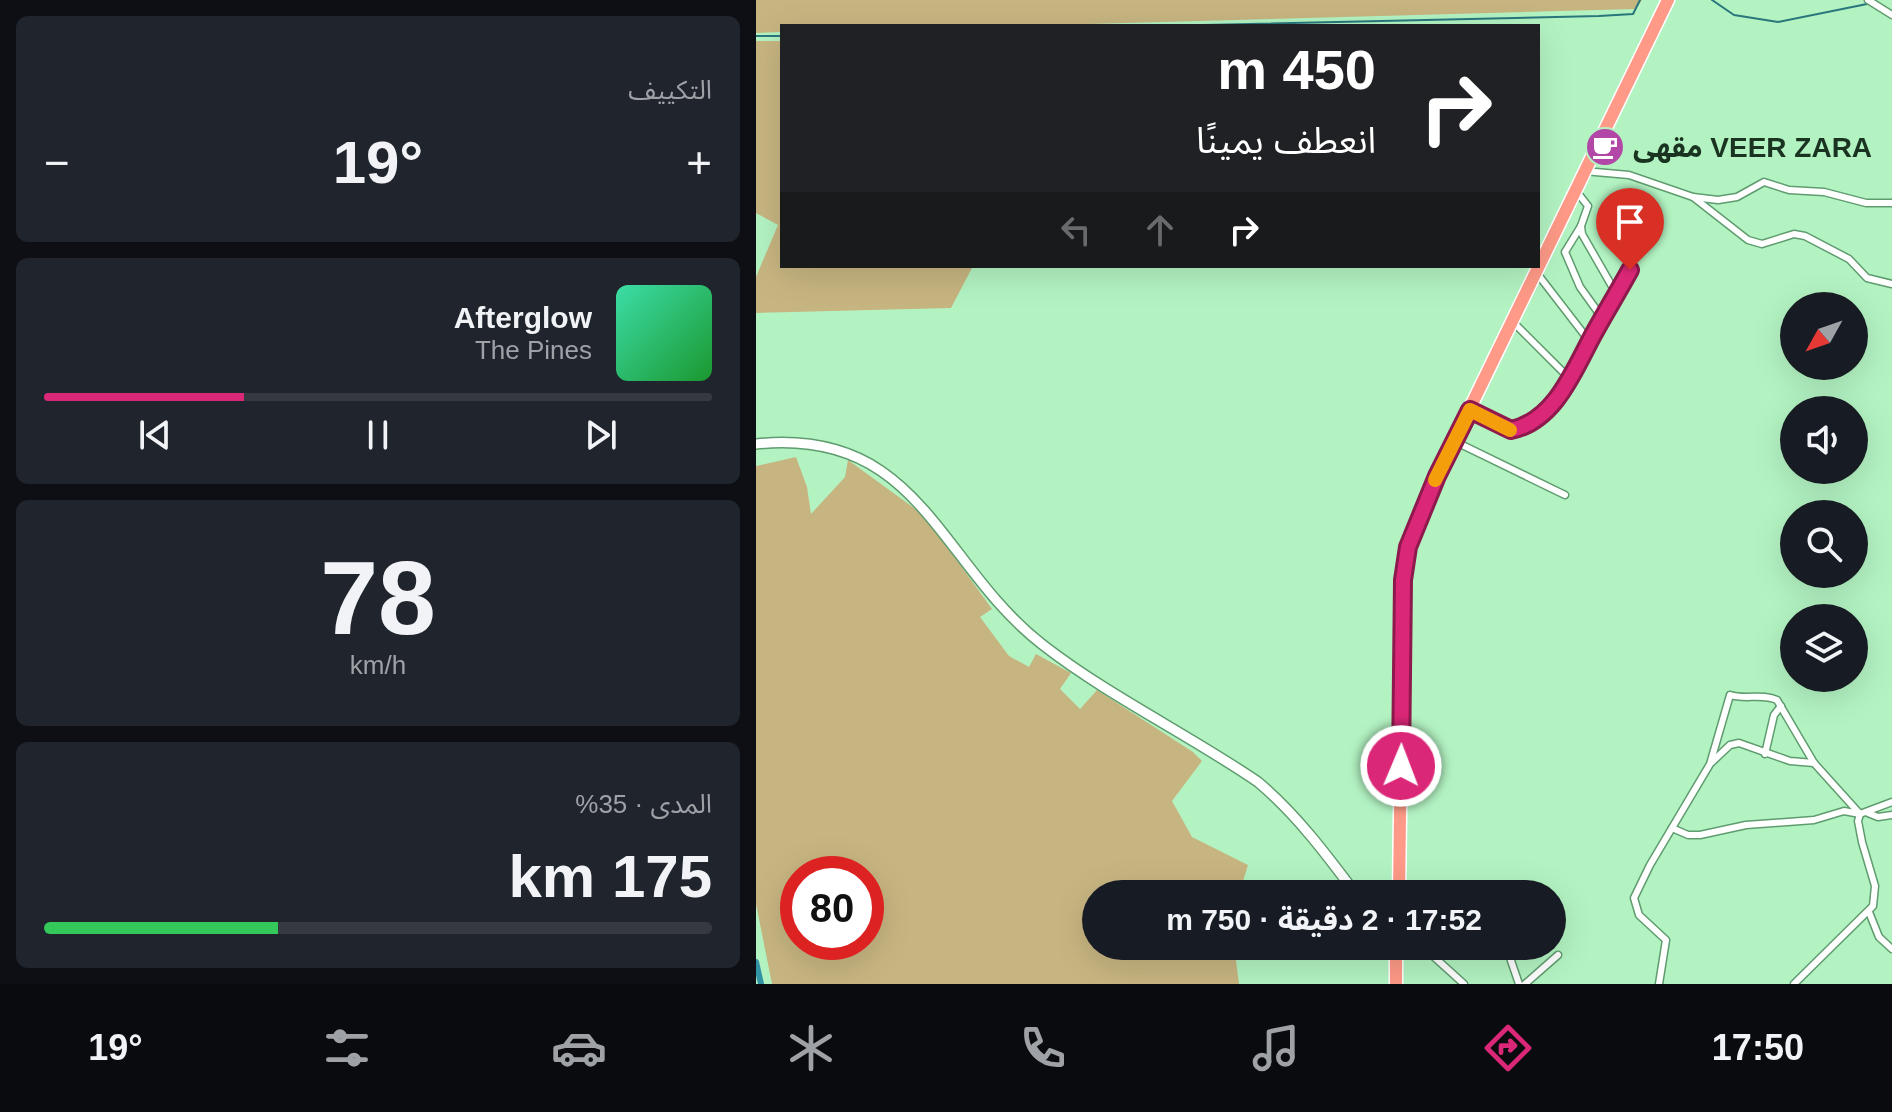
<!DOCTYPE html>
<html lang="ar">
<head>
<meta charset="utf-8">
<style>
	:root { --surface:#171b24; --page:#20242c; --text:#f1f3f6; --muted:#9ea1a6; --line:#363941; --accent:#db2777 }
	body { margin:0; font-family:Helvetica,"Noto Sans Arabic",sans-serif; background:var(--page); color:var(--text); direction:rtl; height:100vh; display:flex; flex-direction:column; font-size:30px; white-space:nowrap }
	* { box-sizing:border-box; margin:0 }
	p { font-size:26px; color:var(--muted) }
	.icon { flex:none; width:44px; height:44px; fill:none; stroke:currentColor; stroke-width:2; stroke-linecap:round; stroke-linejoin:round }
	.map { position:relative; flex:1; overflow:hidden; direction:ltr }
	.details { display:flex; flex-direction:column; gap:16px; padding:16px; background:#0d0f14; width:756px }
	.details>* { flex:none }
	.top-card { position:absolute; left:24px; top:24px; width:760px; height:244px; border-radius:0px; box-shadow:0 8px 32px #0002; direction:rtl; background:#202124; color:#fff; overflow:hidden }
	.needle { width:52px; rotate:230deg }
	.tools { position:absolute; left:1024px; top:292px; display:grid; gap:16px }
	.tools a { display:grid; place-items:center; width:88px; height:88px; border-radius:50%; background:var(--surface); box-shadow:0 8px 32px #0002; font-size:40px }
	.speed { position:absolute; left:24px; top:856px; display:flex; gap:16px; font-size:40px; font-weight:700; text-align:center }
	.speed>* { display:grid; place-content:center; width:104px; height:104px; border-radius:50%; background:var(--surface); box-shadow:0 8px 32px #0002; line-height:1 }
	.speed .limit { border:12px solid #d22; background:#fff; color:#111 }
	.pin { position:absolute; display:grid; place-items:center; width:68px; height:68px; color:#fff; margin:-82px -34px; border-radius:50% 50% 50% 0; rotate:-45deg; box-shadow:0 0 8px #0007 }
	.pin .icon { rotate:45deg }
	.me { position:absolute; width:88px; margin:-44px; rotate:1deg; stroke-linejoin:round; filter:drop-shadow(0 0 6px #0008) }
	.turn { display:flex; align-items:center; gap:28px; height:168px; padding:0 32px; font-size:36px }
	.turn .icon { width:104px; height:104px; stroke-width:2.5 }
	.turn b { display:block; font-size:56px; line-height:68px }
	.lanes { display:flex; align-items:center; height:76px; padding:0 32px; background:#0003; justify-content:center; gap:40px; direction:ltr }
	.lanes .off { opacity:.35 }
	.big { font-size:60px; font-weight:700; line-height:1.1 }
	.details .tile { flex:1; display:flex; flex-direction:column; justify-content:center; gap:12px; min-width:0; padding:0 28px; border-radius:12px; background:var(--page) }
	.details .dial { align-items:center; gap:0 }
	.dial b { font-size:104px; line-height:1 }
	.song { display:flex; align-items:center; gap:24px }
	.cover { width:96px; height:96px; border-radius:12px; background:linear-gradient(135deg,hsl(160 70% 55%),hsl(130 70% 35%)) }
	.played { height:8px; border-radius:4px; background:linear-gradient(90deg,var(--accent) 30%,var(--line) 30%) }
	.keys { display:flex; justify-content:space-around; direction:ltr }
	.heat { display:flex; justify-content:space-between; align-items:center; font-size:44px; direction:ltr }
	.charge { height:12px; border-radius:6px; background:linear-gradient(90deg,#34c759 35%,var(--line) 0) }
	.trip { position:absolute; left:326px; top:880px; width:484px; height:80px; border-radius:40px; background:var(--surface); box-shadow:0 8px 32px #0002; font-weight:700; line-height:80px; text-align:center; direction:rtl }
	.menu { display:flex; height:128px; justify-content:space-around; align-items:center; background:#090b0e; color:var(--muted) }
	.menu .icon { width:56px; height:56px }
	.menu .on { color:var(--accent) }
	.menu b { font-size:36px; color:var(--text) }
	main { display:flex; flex:1; min-height:0 }
	.map>svg:first-child { display:block }
	.green { fill:#c7b581; fill-rule:evenodd }
	.lines { fill:none; stroke-linecap:round; stroke-linejoin:round }
	.stream { stroke:#2a767d; stroke-width:2 }
	.canal { stroke:#3193a4; stroke-width:6 }
	.street-casing { stroke:#5f9c6f; stroke-width:9 }
	.secondary-casing { stroke:#5f9c6f; stroke-width:12 }
	.highway-casing { stroke:#fff; stroke-width:15 }
	.street { stroke:#fff; stroke-width:6 }
	.secondary { stroke:#fff; stroke-width:9 }
	.highway { stroke:#fe9a87; stroke-width:12 }
	.route-casing { stroke:#8e194d; stroke-width:20 }
	.route { stroke:#db2777; stroke-width:14 }
	.slow { stroke:#f59e0b; stroke-width:14 }
	.labels { text-anchor:middle; dominant-baseline:central; stroke-width:6; stroke-linejoin:round; paint-order:stroke }
	.poi-label { font-size:28px; font-weight:bold; fill:#1b3422; stroke:#b3f3c2; text-anchor:start }
</style>
</head>
<body>
<main>
<div class="map">
<svg width="1136" height="984" viewBox="0 0 1136 984">
	<rect width="100%" height="100%" fill="#b3f3c2"/>
	<g class="green">
		<polygon points="0,0 886,0 880,9 257,26 26,26 26,32 0,33"/>
		<polygon points="0,41 26,41 26,266 217,266 195,308 0,313 0,277 22,225 0,213"/>
		<path d="M40 457 51 487 55 514 89 477 92 460 169 516 236 609 224 617 253 656 273 667 280 654 315 673 304 689 324 709 341 690 437 752 446 761 416 801 436 837 492 865 484 891 480 894H340V946H474L479 953 483 984H16L0 904V466ZM42 874H110V942H42Z"/>
	</g>
	<g class="lines">
		<g class="stream">
			<polyline points="956,0 978,15 1022,22 1111,4 1118,0"/>
			<polyline points="401,26 843,16 877,14 884,0"/>
			<polyline points="0,36 26,36"/>
		</g>
		<polyline class="canal" points="0,962 5,984"/>
		<defs>
			<g id="street">
				<polyline points="1112,0 1136,15"/>
				<polyline points="828,171 873,175 937,197 962,200 981,197 1008,182 1033,190 1068,192 1110,203 1136,203"/>
				<polyline points="937,197 992,240 1006,244 1038,234 1049,236 1093,259 1111,278 1136,284"/>
				<polyline points="825,226 809,252 824,287 847,319"/>
				<polyline points="780,272 834,342"/>
				<polyline points="861,295 874,270"/>
				<polyline points="756,321 814,379 861,295 826,234 825,226 832,206 821,192"/>
				<path d="M714 410C725 416 743 430 756 430 781 430 802 397 814 379"/>
				<polyline points="698,441 809,495"/>
				<polyline points="1009,754 1018,715 1025,706"/>
				<polyline points="956,762 974,745 983,743 1034,761 1058,763"/>
				<polyline points="1112,813 1122,817 1136,815"/>
				<polyline points="916,828 932,835 944,835 990,825 1058,820 1088,811 1104,814 1136,802"/>
				<polyline points="1113,912 1123,937 1136,949"/>
				<polyline points="666,946 708,984"/>
				<polyline points="750,946 763,984"/>
				<polyline points="769,984 802,955"/>
				<path d="M903 984 910 940 883 915 878 898 894 865 954 764 974 695C989 700 1007 693 1021 700L1058 763 1104 814 1102 821 1106 842 1119 886 1117 906 1038 984"/>
			</g>
			<path id="secondary" d="M0 444C165 427 182 564 287 645 354 697 432 734 502 782 540 814 570 854 600 894"/>
			<g id="highway">
				<polyline points="643,894 647,580 657,531 681,476 912,0"/>
				<polyline points="640,984 640,946"/>
			</g>
		</defs>
		<use href="#street" class="street-casing"/>
		<use href="#secondary" class="secondary-casing"/>
		<use href="#highway" class="highway-casing"/>
		<use href="#street" class="street"/>
		<use href="#secondary" class="secondary"/>
		<use href="#highway" class="highway"/>
	</g>
	<g class="lines">
		<defs>
			<path id="route" d="M645 766 647 580 652 547 681 476 714 410 755 430C799 421 818 370 837 335 849 313 862 292 874 270"/>
		</defs>
		<use href="#route" class="route-casing"/>
		<use href="#route" class="route"/>
		<polyline class="slow" points="679,480 714,410 754,430"/>
	</g>
	<defs>
		<symbol id="cafe-disc" viewBox="-11 -11 22 22"><circle r="9.5" fill="#b247a7" stroke="#b3f3c2"/><path d="M-5.5-4.5H6V0H3Q3 3.5 0 3.5H-2.5Q-5.5 3.5-5.5 0ZM3-3.2v2h1.7v-2ZM-6 4.5H4V6H-6Z" fill="#fff"/></symbol>
	</defs>
	<g fill-rule="evenodd">
		<use href="#cafe-disc" x="827" y="125" width="44" height="44"/>
	</g>
	<g class="labels">
		<g class="poi-label">
			<text x="877" y="147">مقهى VEER ZARA</text>
		</g>
	</g>
</svg>
<div class="tools">
<a><svg class="needle" viewBox="-14 -14 28 28"><path d="M0-13l5 13h-10z" fill="#e53935"/><path d="M0 13l5-13h-10z" fill="#9ea1a6"/></svg></a>
<a><svg class="icon" aria-label="sound" viewBox="0 0 24 24"><path d="M4 9h4l5-4v14l-5-4H4zM17 9q2 3 0 6"/></svg></a>
<a><svg class="icon" aria-label="search" viewBox="0 0 24 24"><circle cx="10" cy="10" r="6"/><path d="M15 15l6 6"/></svg></a>
<a><svg class="icon" aria-label="layers" viewBox="0 0 24 24"><path d="M12 4l9 5-9 5-9-5zM3 14l9 5 9-5"/></svg></a>
</div>
<div class="speed"><div class="limit">80</div></div>
<div class="pin" style="left:874px;top:270px;background:#d93025"><svg class="icon" aria-label="arrive" viewBox="0 0 24 24"><path d="M6 21V4h12l-3 4 3 4H6"/></svg></div>
<svg class="me" style="left:645px;top:766px" viewBox="-20 -20 40 40"><circle r="17" fill="#db2777" stroke="#fff" stroke-width="3"/><path d="M0-11L8 9 0 5-8 9z" fill="#fff"/></svg>
<div class="trip">17:52 · 2 دقيقة · 750 m</div>
<div class="top-card">
<div class="turn"><svg class="icon" aria-label="right" viewBox="0 0 24 24"><path d="M7 20v-9h11M14 6l5 5-5 5"/></svg><div><b>450 m</b>انعطف يمينًا</div></div>
<div class="lanes"><svg class="icon off" aria-label="left" viewBox="0 0 24 24"><path d="M17 20v-9H6M10 6l-5 5 5 5"/></svg><svg class="icon off" aria-label="ahead" viewBox="0 0 24 24"><path d="M12 20V5M6 11l6-6 6 6"/></svg><svg class="icon" aria-label="right" viewBox="0 0 24 24"><path d="M7 20v-9h11M14 6l5 5-5 5"/></svg></div>
</div>
</div>
<section class="details">
<div class="tile"><p>التكييف</p>
<div class="heat"><a>−</a><b class="big">19°</b><a>+</a></div>
</div>
<div class="tile">
<div class="song"><i class="cover"></i><div><b>Afterglow</b><p>The Pines</p></div></div>
<div class="played"></div>
<div class="keys"><svg class="icon" aria-label="previous" viewBox="0 0 24 24"><path d="M18 5L8 12l10 7zM5 5v14"/></svg><svg class="icon" aria-label="pause" viewBox="0 0 24 24"><path d="M8 5v14M16 5v14"/></svg><svg class="icon" aria-label="next" viewBox="0 0 24 24"><path d="M6 5l10 7-10 7zM19 5v14"/></svg></div>
</div>
<div class="tile dial"><b>78</b><p>km/h</p></div>
<div class="tile"><p>المدى · 35%</p><b class="big">175 km</b><div class="charge"></div></div>
</section>
</main>
<nav class="menu">
<b>17:50</b>
<svg class="icon on" aria-label="directions" viewBox="0 0 24 24"><path d="M12 3l9 9-9 9-9-9zM9 14v-3h6M13 9l2 2-2 2"/></svg>
<svg class="icon" aria-label="music" viewBox="0 0 24 24"><path d="M9 18V5l10-2v13"/><circle cx="6" cy="18" r="3"/><circle cx="16" cy="16" r="3"/></svg>
<svg class="icon" aria-label="phone" viewBox="0 0 24 24"><path d="M5 4h4l2 5-3 2q2 4 5 5l2-3 5 2v4C11 20 4 13 5 4z"/></svg>
<svg class="icon" aria-label="climate" viewBox="0 0 24 24"><path d="M12 3v18M4 7l16 10M4 17L20 7"/></svg>
<svg class="icon" aria-label="car" viewBox="0 0 24 24"><path d="M5 17H2v-5l4-1 3-4h7l3 4 3 1v5h-3M9 17h6M6 11h13"/><circle cx="7" cy="17" r="2"/><circle cx="17" cy="17" r="2"/></svg>
<svg class="icon" aria-label="filters" viewBox="0 0 24 24"><path d="M4 7h16M4 17h16"/><circle cx="9" cy="7" r="2"/><circle cx="15" cy="17" r="2"/></svg>
<b>19°</b>
</nav>
</body>
</html>
